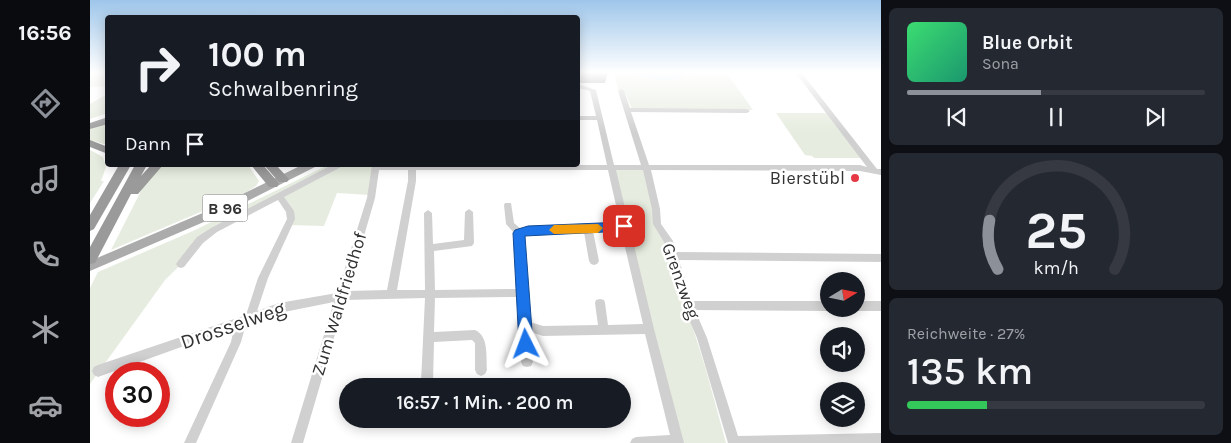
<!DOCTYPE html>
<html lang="de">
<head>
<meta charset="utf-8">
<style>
	:root { --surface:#171b24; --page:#242831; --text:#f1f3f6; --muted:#9ea1a6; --line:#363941; --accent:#8c9099 }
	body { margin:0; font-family:Karla,sans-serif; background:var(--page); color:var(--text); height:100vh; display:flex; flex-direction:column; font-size:19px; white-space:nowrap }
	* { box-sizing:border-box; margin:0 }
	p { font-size:16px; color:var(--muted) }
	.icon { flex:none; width:28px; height:28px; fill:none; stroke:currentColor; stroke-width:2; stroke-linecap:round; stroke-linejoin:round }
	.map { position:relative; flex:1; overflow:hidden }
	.side { display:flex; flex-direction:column; gap:8px; padding:8px; background:#0d0f14; width:350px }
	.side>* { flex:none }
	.top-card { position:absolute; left:15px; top:15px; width:475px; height:152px; border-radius:5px; box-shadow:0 2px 12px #0003; background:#171b24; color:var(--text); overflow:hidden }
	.needle { width:32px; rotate:80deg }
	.tools { position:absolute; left:730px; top:272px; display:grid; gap:10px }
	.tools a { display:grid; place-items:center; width:45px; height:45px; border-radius:50%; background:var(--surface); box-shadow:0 2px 12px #0003; font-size:25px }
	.speed { position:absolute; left:15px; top:362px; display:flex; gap:10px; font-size:25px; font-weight:700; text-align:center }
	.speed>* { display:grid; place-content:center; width:65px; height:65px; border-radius:50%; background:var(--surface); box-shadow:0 2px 12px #0003; line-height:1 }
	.speed .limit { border:8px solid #d22; background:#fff; color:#111 }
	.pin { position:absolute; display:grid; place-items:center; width:42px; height:42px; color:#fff; margin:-21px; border-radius:10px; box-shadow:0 2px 8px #0006 }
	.me { position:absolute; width:55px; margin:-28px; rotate:357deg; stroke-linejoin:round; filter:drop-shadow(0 0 4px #0008) }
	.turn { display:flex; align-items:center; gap:18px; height:105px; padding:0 20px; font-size:22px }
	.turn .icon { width:65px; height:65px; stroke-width:2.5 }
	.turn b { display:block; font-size:35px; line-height:42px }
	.then { display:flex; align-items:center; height:48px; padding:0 20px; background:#0003; gap:10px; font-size:19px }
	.big { font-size:38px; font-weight:600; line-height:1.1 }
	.side .widget { flex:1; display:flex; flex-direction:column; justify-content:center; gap:8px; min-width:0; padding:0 18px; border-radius:8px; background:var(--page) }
	.side .dial { align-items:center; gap:0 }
	.dial svg { height:130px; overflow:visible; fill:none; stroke:var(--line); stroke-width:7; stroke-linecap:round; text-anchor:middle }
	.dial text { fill:var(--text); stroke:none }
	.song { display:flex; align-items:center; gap:15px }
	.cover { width:60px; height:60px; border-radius:8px; background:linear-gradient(135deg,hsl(140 70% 55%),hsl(160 70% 35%)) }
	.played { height:5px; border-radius:2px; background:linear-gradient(90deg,var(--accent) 45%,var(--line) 45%) }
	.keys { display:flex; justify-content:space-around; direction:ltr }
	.charge { height:8px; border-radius:4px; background:linear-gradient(90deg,#34c759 27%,var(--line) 0) }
	.trip { position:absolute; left:249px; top:378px; width:292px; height:50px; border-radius:25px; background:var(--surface); box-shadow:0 2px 12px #0003; font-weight:600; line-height:50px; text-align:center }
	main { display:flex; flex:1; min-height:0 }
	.tab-bar { display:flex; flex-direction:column; width:90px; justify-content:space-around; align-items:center; background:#090b0e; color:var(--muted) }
	.tab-bar .icon { width:35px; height:35px }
	.tab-bar .on { color:var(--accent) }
	.tab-bar b { font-size:22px; color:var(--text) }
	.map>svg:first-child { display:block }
	.green { fill:#e6ecdf }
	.water { fill:#cfe2ee }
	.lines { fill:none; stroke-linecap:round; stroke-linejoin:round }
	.minor { fill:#d0d0d0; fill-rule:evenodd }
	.major { fill:#ababab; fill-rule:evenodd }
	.highway { fill:#9a9a9a; fill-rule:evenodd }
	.wall { fill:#8c8c8c }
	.route { fill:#1a73e8; stroke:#114b97 }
	.slow { fill:#f59e0b }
	.poi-dot { fill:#e63946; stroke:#fff; stroke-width:2 }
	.labels { text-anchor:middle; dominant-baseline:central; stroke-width:5; stroke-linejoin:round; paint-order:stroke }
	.shield { fill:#fff; stroke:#707070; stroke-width:1 }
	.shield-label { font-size:16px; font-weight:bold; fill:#333 }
	.poi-label { font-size:18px; fill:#333; stroke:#fff; text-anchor:end }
	.street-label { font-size:18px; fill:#333; stroke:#fff }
	.near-street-label { font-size:21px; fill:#333; stroke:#fff }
</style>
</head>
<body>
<main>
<nav class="tab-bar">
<b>16:56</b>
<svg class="icon on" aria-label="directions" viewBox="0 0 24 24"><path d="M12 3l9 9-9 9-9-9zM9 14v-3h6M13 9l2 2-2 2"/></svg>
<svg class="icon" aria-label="music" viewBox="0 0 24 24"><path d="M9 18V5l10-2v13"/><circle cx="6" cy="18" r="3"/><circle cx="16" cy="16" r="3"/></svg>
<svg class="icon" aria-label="phone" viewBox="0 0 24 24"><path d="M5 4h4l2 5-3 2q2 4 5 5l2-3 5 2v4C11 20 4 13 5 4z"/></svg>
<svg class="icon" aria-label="climate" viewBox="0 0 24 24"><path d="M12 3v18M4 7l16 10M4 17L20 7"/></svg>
<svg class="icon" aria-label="car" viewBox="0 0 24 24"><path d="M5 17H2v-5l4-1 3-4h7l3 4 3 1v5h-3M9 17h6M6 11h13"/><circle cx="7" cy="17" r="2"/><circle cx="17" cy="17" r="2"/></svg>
</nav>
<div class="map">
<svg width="791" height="443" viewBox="0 0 791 443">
	<rect width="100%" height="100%" fill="#fff"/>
	<g class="green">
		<polygon points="0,72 17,72 17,86 0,87"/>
		<polygon points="523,72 543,72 549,76 596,76 600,72 636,72 663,110 542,109 536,95 530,95"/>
		<polygon points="17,94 17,113 0,119 0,104"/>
		<polygon points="686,113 738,113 773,158 724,158 722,156 715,155"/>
		<polygon points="17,123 17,145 0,140 0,129"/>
		<polygon points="0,150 13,157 16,167 11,181 14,181 0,203"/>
		<polygon points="73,165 158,165 169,181 166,186 155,193 21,250 54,185"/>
		<polygon points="238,165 246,165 131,225 75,280 0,384 0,288 8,272 103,231"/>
		<polygon points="250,165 285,165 280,195 247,193 234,226 199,225 202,219 190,196"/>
		<polygon points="553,167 616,370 636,443 589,443 523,168"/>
	</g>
	<path class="water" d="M543 72H600C586 85 558 81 543 72Z"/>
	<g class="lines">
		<g class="minor">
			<path d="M705 72H711L787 169H791V175L770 171 561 170 570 209 571 224 583 241 586 252 791 254V262L589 260 602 301H739V309H743L739 311 605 310 617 338 648 436 791 433V443H638L607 338 593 305 574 242 563 224 562 209 553 170H526L564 329 594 443H540L542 439 546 437 580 435 555 334 453 336 441 332 443 362 441 366 437 367 433 366 431 362 428 297 345 298 344 332 385 330C399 336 396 357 397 370L395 374 391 376 387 374 385 370V343L382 340 344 342 343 382 341 386H333L331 382 335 298 255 300 213 443H201L244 302 189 313 156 324 151 342 106 443H94L141 342 144 328 8 377 4 375 2 371 4 367 8 365 156 315 168 278 197 219 196 212 188 200 127 232 113 243 94 267 91 268 88 267 86 264 88 261 107 237 121 228 242 165H252L251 167 194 197 204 211 205 219 178 278 167 311 189 303 247 293 277 198 282 165H517L507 120H488V116H506L500 91 488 88V84L506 90 524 165H551L528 91 531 89 534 91 540 108 657 109 660 111 657 113 541 112 559 165H770L777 167ZM289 170H318V181L297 290 258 291 285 198ZM326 170H518L530 223 438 228 431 229 424 223 421 203H415L414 205 416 224 425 234 428 289 345 290 344 251 382 246 384 243 383 212 379 209 375 212 374 240 343 244 342 213 338 210 334 213 335 290H307L326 181ZM531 230 553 324 518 325 515 303 514 300 510 299 506 300 505 303 508 325 453 326 440 322 434 235 494 232 499 261 501 264 504 265 507 264 509 261 503 231Z"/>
			<polygon points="766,301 791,301 791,311 766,311 762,309 766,309"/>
		</g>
		<polygon class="major" points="212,165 226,165 225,167 130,215 0,271 0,261 122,209"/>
		<g class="highway">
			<polygon points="18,117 18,124 0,129 0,123"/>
			<polygon points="0,140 18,147 18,154 0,147"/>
			<polygon points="29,165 41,165 4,229 0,231 0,215"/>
			<polygon points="45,165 57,165 51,176 61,165 73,165 48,194 41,194 5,263 0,264 0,247"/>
			<polygon points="161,165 173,165 187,181 189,184 187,187 179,187"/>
			<polygon points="174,165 186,165 199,179 197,182 189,182"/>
		</g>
	</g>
	<polygon class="wall" points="488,72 518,72 515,83 488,83"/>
	<linearGradient id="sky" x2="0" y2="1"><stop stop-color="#9ec6ea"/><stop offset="0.54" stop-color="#fff"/><stop offset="1" stop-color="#fff" stop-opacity="0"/></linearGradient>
	<rect width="791" height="134" fill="url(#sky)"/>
	<polygon class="route" points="534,222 540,226 534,231 435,236 443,344 441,348 436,350 431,348 429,344 423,233 425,230 438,226"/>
	<polygon class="slow" points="508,224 513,228 508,233 464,234 459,230 464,225"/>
	<circle class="poi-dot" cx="765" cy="178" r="5"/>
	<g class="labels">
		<rect class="shield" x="112.5" y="194.5" width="45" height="27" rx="4"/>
		<g class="shield-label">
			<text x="135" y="208">B 96</text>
		</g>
		<g class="poi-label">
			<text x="755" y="178">Bierstübl</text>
		</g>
		<g class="street-label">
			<text transform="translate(591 281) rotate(70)">Grenzweg</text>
			<text transform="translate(249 304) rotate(-73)">Zum Waldfriedhof</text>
		</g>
		<g class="near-street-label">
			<text transform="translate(143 325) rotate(-19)">Drosselweg</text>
		</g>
	</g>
</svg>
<div class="tools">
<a><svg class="needle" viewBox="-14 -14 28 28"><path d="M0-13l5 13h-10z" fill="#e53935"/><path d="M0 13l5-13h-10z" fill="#9ea1a6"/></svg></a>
<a><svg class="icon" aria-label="sound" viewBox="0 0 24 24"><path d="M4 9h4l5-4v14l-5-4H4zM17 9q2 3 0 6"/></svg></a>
<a><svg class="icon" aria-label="layers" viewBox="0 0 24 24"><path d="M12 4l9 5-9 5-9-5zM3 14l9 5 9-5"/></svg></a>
</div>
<div class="speed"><div class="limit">30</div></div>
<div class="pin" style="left:534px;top:226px;background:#d93025"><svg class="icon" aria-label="arrive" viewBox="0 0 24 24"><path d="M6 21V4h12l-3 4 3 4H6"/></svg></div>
<svg class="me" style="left:436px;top:344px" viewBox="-20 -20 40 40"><path d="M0-17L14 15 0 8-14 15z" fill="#1a73e8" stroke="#fff" stroke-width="4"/></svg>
<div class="trip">16:57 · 1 Min. · 200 m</div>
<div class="top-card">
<div class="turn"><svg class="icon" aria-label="right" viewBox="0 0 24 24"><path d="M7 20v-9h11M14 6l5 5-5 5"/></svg><div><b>100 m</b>Schwalbenring</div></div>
<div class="then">Dann<svg class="icon" aria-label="arrive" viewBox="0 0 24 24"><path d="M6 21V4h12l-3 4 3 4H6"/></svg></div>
</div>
</div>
<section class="side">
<div class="widget">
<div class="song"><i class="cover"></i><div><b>Blue Orbit</b><p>Sona</p></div></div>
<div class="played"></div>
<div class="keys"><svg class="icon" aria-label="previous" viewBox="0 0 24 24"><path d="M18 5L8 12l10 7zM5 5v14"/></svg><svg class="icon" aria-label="pause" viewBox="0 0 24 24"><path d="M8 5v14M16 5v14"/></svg><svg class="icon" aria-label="next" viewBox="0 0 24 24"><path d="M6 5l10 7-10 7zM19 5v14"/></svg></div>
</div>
<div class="widget dial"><svg viewBox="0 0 100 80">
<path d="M14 69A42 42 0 1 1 86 69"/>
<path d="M14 69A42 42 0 0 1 9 39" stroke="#8c9099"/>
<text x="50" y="56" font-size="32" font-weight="700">25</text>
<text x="50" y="72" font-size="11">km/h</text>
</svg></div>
<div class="widget"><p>Reichweite · 27%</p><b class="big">135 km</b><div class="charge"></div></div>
</section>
</main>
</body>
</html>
